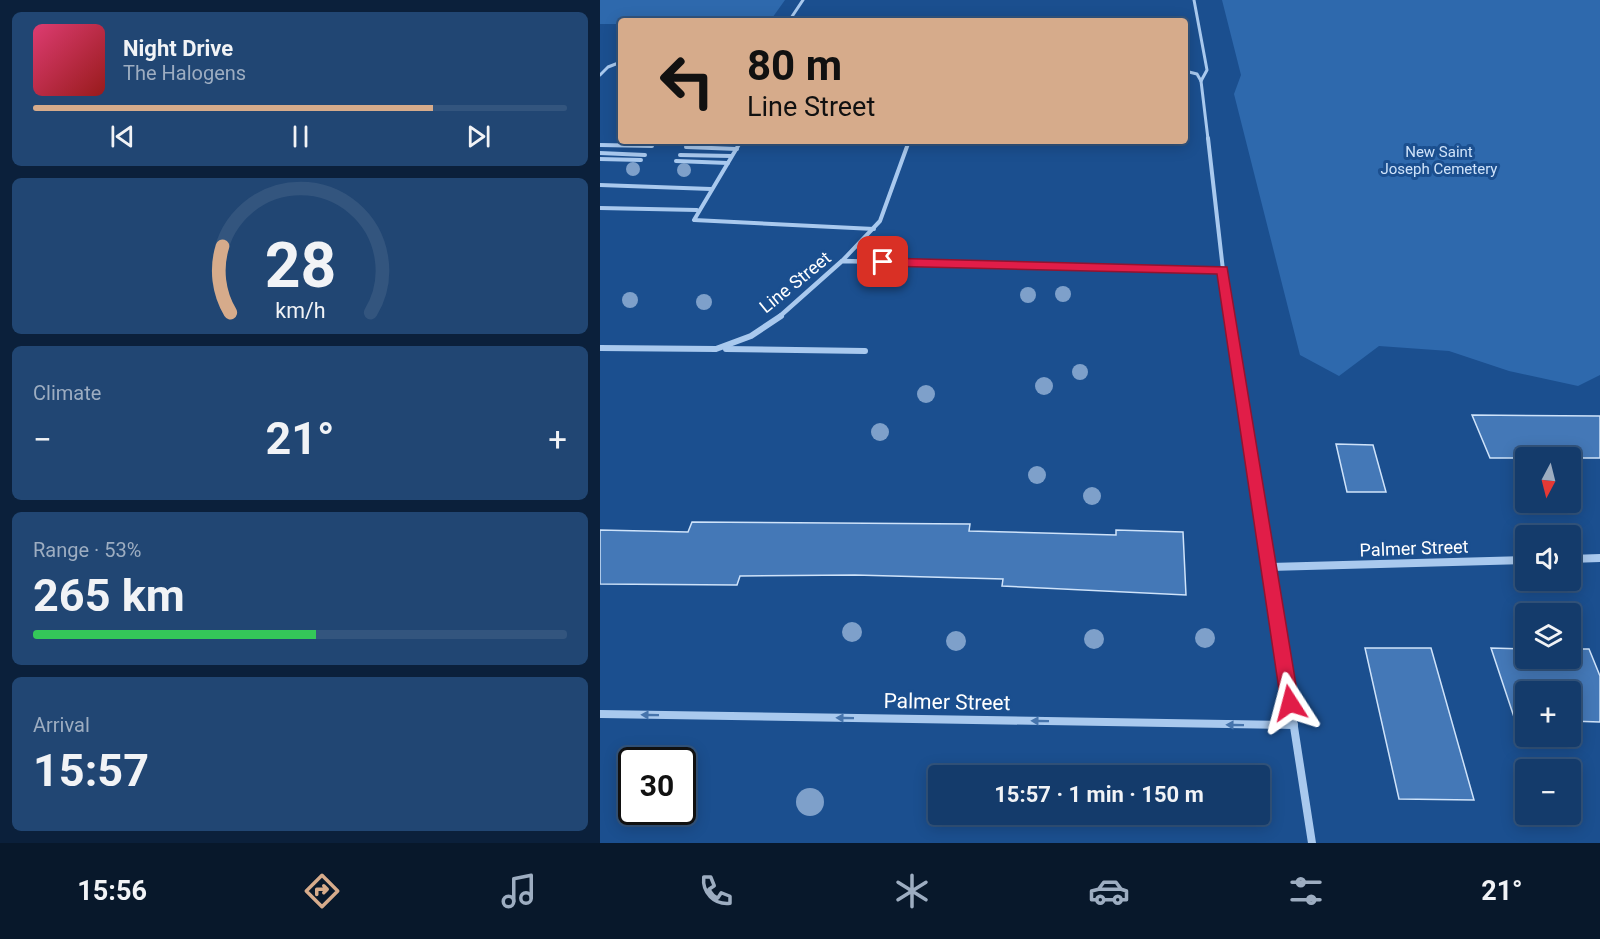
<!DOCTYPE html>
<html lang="en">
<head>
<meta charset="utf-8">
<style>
	:root { --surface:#143b6b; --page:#214673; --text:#f1f3f6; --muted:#9dadc1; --line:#33557e; --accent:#d6ab8b }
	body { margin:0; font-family:Roboto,sans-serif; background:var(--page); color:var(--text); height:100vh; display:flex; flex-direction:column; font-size:22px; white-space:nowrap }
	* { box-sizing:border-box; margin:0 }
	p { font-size:20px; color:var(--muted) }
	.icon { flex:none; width:33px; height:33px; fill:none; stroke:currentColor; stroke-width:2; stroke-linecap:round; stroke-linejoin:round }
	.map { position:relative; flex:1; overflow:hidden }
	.details { display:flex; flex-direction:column; gap:12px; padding:12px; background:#0b203b; width:600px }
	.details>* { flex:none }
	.top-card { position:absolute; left:18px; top:18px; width:570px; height:126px; border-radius:6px; box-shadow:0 3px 15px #0003,0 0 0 2px var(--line); background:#d6ab8b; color:#111; overflow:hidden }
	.needle { width:39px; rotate:187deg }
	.controls { position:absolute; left:915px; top:447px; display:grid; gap:12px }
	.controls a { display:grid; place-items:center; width:66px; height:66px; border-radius:6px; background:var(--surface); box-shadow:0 3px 15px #0003,0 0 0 2px var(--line); font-size:30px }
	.speed { position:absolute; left:18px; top:747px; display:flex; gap:12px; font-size:30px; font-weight:700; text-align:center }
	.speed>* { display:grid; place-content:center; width:78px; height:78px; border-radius:50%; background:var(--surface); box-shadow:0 3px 15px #0003,0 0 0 2px var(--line); line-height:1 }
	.speed .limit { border:3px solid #111; border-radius:9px; background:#fff; color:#111 }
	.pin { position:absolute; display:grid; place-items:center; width:51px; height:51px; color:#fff; margin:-26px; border-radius:12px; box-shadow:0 3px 9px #0006 }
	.me { position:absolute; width:66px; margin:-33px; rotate:351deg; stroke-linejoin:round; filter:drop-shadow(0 0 4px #0008) }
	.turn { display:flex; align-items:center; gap:21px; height:126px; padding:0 30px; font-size:27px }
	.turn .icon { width:78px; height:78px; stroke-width:2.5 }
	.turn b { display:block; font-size:42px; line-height:51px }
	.big { font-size:45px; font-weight:700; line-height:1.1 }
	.details .widget { flex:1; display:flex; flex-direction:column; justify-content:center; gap:9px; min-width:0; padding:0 21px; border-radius:9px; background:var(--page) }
	.details .dial { align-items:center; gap:0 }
	.dial svg { height:156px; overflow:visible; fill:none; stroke:var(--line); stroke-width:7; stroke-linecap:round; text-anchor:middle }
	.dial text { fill:var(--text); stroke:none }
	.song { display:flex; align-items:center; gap:18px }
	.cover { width:72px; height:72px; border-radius:9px; background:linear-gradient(135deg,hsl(340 70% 55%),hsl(0 70% 35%)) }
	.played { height:6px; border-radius:3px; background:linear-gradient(90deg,var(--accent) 75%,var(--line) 75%) }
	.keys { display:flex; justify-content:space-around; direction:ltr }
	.heat { display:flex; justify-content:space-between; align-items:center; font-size:33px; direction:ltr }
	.charge { height:9px; border-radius:4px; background:linear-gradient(90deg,#34c759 53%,var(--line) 0) }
	.trip { position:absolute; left:328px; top:765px; width:342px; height:60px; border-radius:6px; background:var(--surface); box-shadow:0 3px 15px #0003,0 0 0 2px var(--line); font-weight:700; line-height:60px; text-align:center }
	.dock { display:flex; height:96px; justify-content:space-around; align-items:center; background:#08182b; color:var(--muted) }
	.dock .icon { width:42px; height:42px }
	.dock .current { color:var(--accent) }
	.dock b { font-size:27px; color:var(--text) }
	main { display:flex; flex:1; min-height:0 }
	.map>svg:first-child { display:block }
	.green { fill:#2e69ad }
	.building { fill:#4478b7; stroke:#cfe3fa; stroke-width:1.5 }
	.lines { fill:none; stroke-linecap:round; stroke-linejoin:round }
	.lane-far1 { stroke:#a9c9ee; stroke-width:3 }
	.lane { stroke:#a9c9ee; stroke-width:4 }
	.street-far2 { stroke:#a9c9ee; stroke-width:4.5 }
	.street-far1 { stroke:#a9c9ee; stroke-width:6 }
	.street { stroke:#a9c9ee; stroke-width:8 }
	.tree { fill:#7ea0ca }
	.oneway { fill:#4674ac }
	.route { fill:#e11d48; stroke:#92132f; stroke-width:1.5 }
	.labels { text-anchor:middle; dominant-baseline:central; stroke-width:6; stroke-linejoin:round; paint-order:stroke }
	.far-park-label { font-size:15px; fill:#cfe3fa; stroke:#1b4f8f }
	.street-label { font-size:18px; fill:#fff; stroke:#1b4f8f }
	.near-street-label { font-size:21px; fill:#fff; stroke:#1b4f8f }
</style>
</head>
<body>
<main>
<section class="details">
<div class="widget">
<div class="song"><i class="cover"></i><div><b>Night Drive</b><p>The Halogens</p></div></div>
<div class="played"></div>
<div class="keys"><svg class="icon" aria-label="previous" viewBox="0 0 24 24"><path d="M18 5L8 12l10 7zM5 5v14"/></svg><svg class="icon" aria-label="pause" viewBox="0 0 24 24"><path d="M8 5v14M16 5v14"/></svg><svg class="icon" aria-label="next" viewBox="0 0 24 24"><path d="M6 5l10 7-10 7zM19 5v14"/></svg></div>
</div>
<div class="widget dial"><svg viewBox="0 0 100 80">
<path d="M14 69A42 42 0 1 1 86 69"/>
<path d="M14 69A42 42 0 0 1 10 35" stroke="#d6ab8b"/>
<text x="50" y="56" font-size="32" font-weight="700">28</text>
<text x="50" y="72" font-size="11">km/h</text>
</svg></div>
<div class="widget"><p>Climate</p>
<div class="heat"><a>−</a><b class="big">21°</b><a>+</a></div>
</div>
<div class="widget"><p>Range · 53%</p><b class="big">265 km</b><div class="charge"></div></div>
<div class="widget"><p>Arrival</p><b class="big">15:57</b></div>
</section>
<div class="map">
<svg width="1000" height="843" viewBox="0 0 1000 843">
	<rect width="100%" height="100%" fill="#1b4f8f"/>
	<g class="green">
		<polygon points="0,0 185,0 170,21 21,21 21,24 0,24"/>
		<polygon points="622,0 1000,0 1000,375 978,386 909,371 849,351 779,346 739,376 700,355 634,94 641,75"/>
	</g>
	<g class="building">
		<polygon points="872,415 1000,416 1000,458 890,458"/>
		<polygon points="736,444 773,445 786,492 747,492"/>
		<polygon points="92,522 370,524 369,531 516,535 516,530 583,532 586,595 402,586 403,579 255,575 140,576 137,585 0,584 0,530 88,532"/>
		<polygon points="765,648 831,648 874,800 799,799"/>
		<polygon points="891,648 926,649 926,658 970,658 970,649 989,649 1000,676 1000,722 970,721 970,692 926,692 926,720 915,720"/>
	</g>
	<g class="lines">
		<g class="lane-far1">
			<polyline points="594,0 607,70 601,81"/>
			<polyline points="189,21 203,0"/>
			<polyline points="585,71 597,74 601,81 608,139"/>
			<polyline points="0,75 8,67 21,62"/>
		</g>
		<g class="lane">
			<polyline points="608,138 623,270"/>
			<polyline points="141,141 94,220 274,229"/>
			<polyline points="0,145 52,146"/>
			<polyline points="86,147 137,149"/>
			<polyline points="0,153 45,155"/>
			<polyline points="80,155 131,156"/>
			<polyline points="0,159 41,160"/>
			<polyline points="76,161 128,163"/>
			<polyline points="0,185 111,189"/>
			<polyline points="0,208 97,210"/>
			<polyline points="242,261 280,221 309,141"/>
		</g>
		<polyline class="street-far2" points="179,317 242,261 623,270 630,317"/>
		<g class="street-far1">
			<polyline points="630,316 666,547"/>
			<polyline points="0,348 116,349 151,336 181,316"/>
			<polyline points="126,349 265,351"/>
		</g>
		<g class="street">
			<polyline points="666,546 712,843"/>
			<polyline points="970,559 1000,558"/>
			<polyline points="668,567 926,560"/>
			<polyline points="0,714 694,725"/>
		</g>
	</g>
	<g class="tree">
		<circle cx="33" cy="169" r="7"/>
		<circle cx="84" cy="170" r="7"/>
		<circle cx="463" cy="294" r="8"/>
		<circle cx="428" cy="295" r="8"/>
		<circle cx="30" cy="300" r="8"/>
		<circle cx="104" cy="302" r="8"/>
		<circle cx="480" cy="372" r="8"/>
		<circle cx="444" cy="386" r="9"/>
		<circle cx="326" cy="394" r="9"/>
		<circle cx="280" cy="432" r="9"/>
		<circle cx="437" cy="475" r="9"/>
		<circle cx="492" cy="496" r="9"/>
		<circle cx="252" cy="632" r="10"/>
		<circle cx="605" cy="638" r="10"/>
		<circle cx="494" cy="639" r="10"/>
		<circle cx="356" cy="641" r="10"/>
		<circle cx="210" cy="802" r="14"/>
	</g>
	<defs><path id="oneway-solid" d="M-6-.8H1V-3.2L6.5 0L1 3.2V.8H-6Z" transform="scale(1.5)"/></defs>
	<g class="oneway">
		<use href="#oneway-solid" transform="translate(50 715) rotate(-179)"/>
		<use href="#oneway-solid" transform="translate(245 718) rotate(-179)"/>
		<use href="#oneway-solid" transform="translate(440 721) rotate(-179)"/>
		<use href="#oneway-solid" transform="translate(635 725) rotate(-179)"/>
	</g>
	<polygon class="route" points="283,258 627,267 699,703 696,709 690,712 684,709 681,703 617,274 283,266 277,262"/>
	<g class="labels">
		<g class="far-park-label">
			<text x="839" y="152">New Saint<tspan x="839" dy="17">Joseph Cemetery</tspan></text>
		</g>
		<g class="street-label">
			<text transform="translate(195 282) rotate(-39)">Line Street</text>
			<text transform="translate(814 548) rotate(-2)">Palmer Street</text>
		</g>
		<g class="near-street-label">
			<text transform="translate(347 702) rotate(1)">Palmer Street</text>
		</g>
	</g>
</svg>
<div class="controls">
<a><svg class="needle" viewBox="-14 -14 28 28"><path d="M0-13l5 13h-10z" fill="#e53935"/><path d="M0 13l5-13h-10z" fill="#9dadc1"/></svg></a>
<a><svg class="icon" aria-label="sound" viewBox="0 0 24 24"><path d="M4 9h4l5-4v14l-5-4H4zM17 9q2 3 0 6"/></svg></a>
<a><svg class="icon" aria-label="layers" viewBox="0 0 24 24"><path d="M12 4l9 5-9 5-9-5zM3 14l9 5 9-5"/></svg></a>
<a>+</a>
<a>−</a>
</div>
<div class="speed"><div class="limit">30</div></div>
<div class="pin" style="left:283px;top:262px;background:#d93025"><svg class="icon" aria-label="arrive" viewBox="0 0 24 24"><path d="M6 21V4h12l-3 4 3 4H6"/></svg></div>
<svg class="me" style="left:690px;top:703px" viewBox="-20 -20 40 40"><path d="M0-17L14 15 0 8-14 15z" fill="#e11d48" stroke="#fff" stroke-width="4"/></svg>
<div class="trip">15:57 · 1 min · 150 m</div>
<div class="top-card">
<div class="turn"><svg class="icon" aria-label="left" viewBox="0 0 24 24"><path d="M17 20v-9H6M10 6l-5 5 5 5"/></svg><div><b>80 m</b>Line Street</div></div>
</div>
</div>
</main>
<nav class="dock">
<b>15:56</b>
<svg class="icon current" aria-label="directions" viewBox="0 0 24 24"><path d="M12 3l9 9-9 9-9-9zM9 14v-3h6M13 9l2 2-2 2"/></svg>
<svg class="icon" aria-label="music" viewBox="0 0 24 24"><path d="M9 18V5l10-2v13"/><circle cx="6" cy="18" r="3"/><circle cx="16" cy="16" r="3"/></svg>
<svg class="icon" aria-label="phone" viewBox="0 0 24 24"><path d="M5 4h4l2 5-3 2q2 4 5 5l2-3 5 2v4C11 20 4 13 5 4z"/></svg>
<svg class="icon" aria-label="climate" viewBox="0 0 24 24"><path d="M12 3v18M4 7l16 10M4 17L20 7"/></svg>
<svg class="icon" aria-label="car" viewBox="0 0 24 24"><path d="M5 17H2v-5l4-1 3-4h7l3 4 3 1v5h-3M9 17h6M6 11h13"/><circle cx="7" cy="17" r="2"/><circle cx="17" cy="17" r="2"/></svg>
<svg class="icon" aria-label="filters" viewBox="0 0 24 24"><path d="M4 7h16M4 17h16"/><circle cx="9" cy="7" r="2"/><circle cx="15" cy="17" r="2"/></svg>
<b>21°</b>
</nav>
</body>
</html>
